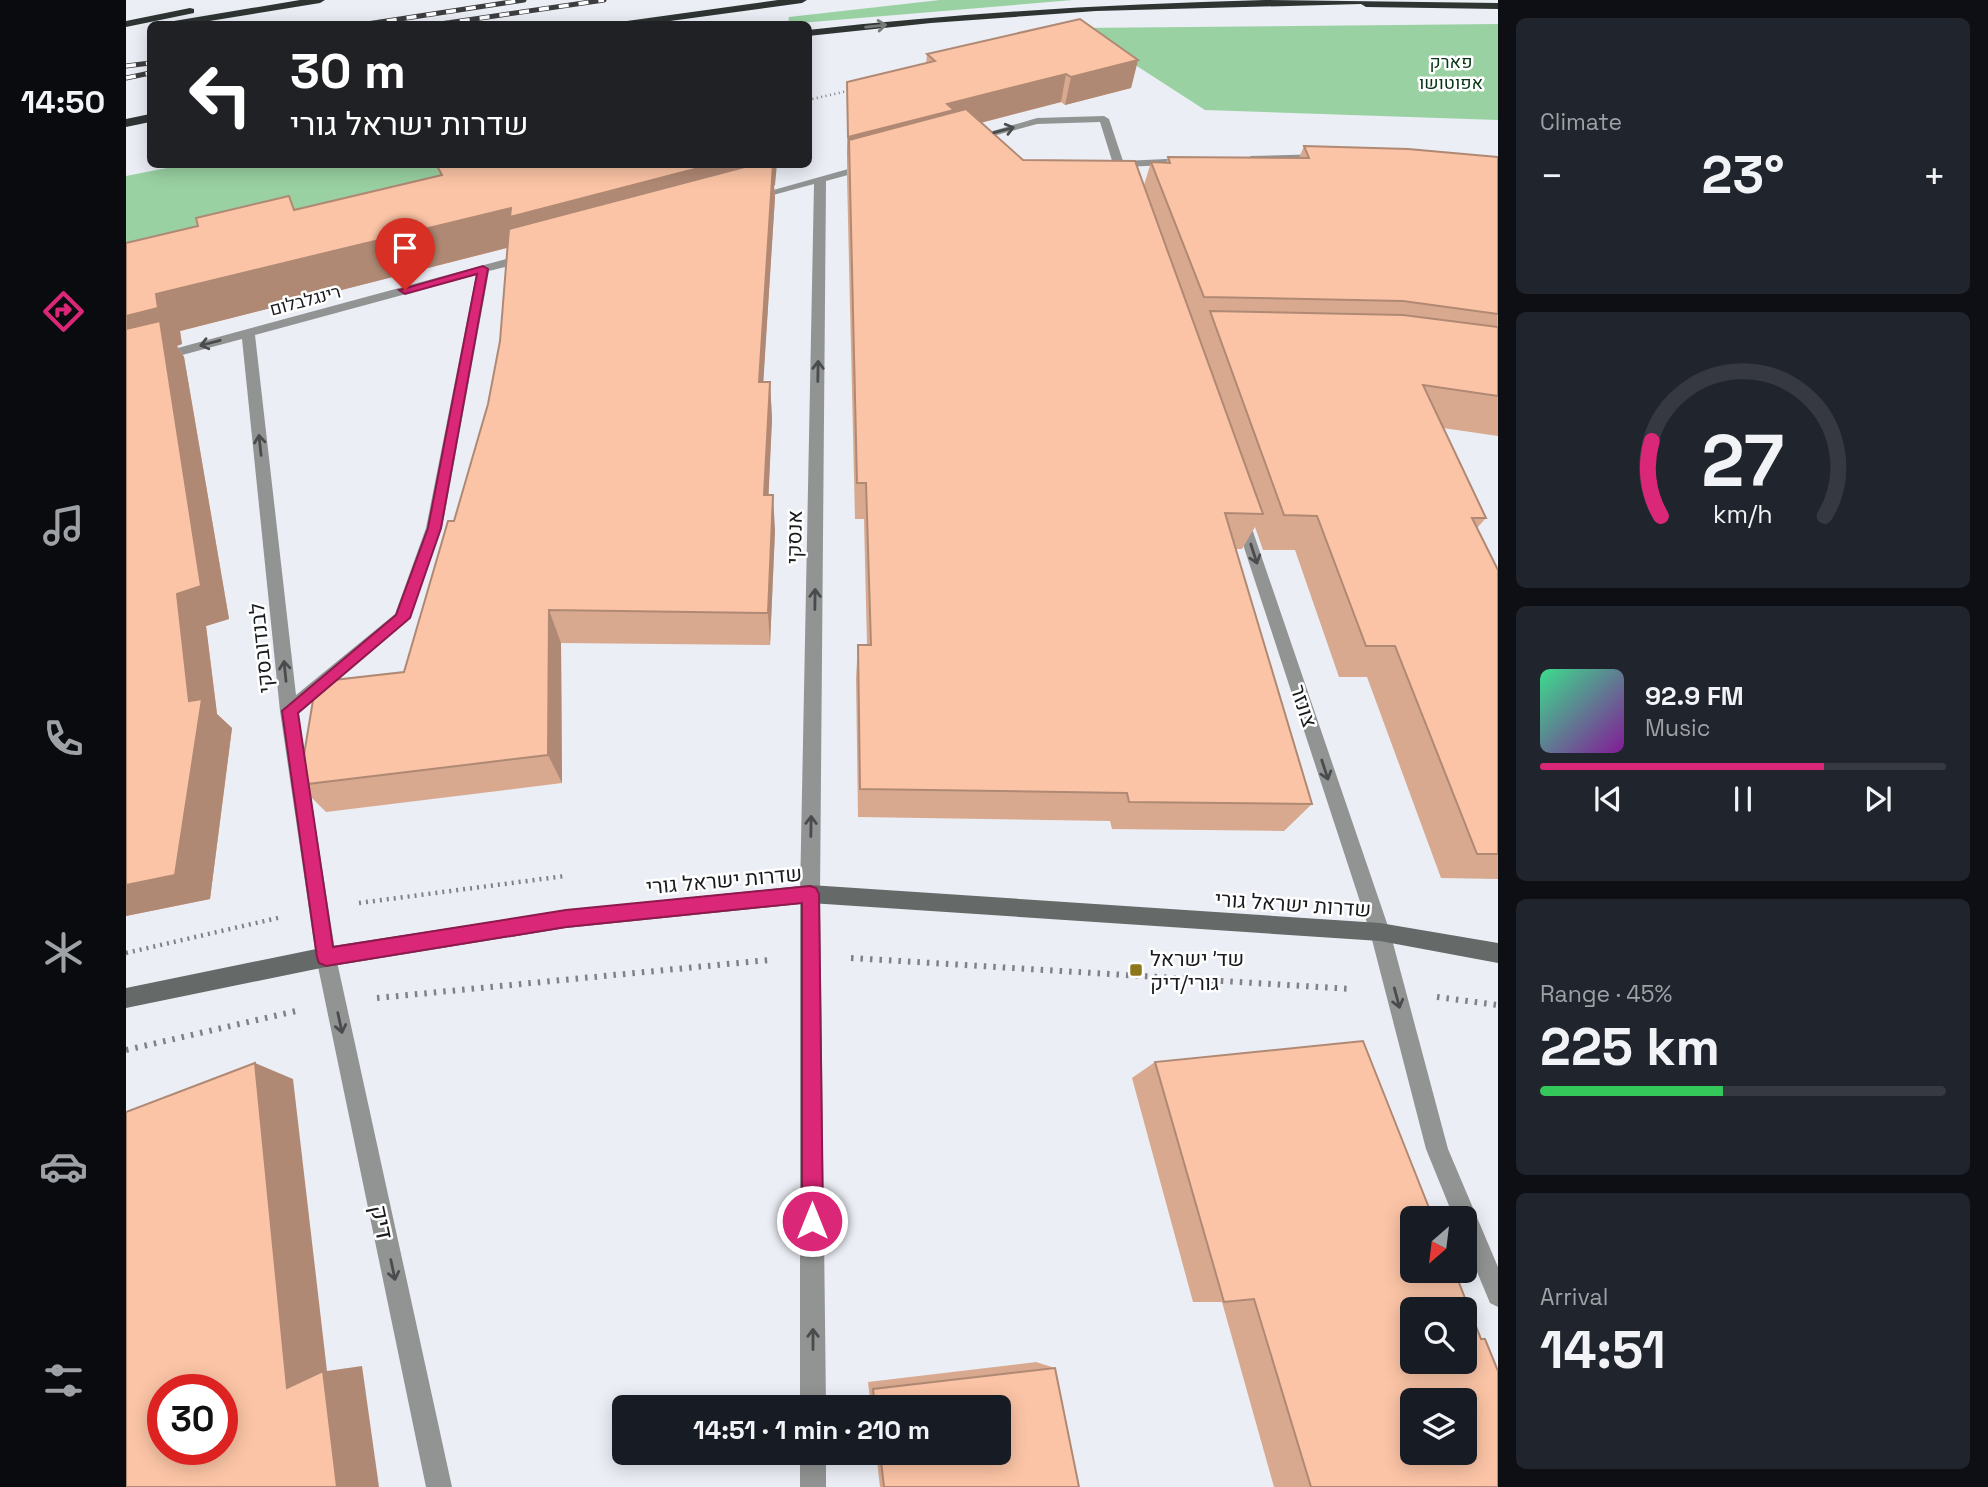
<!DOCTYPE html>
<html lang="en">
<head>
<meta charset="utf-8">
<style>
	:root { --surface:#171b24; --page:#20242c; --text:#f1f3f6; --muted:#9ea1a6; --line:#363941; --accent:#db2777 }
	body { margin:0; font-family:"Space Grotesk",Heebo,sans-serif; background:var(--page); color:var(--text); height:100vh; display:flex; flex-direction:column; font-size:26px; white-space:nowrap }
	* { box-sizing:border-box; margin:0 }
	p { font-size:23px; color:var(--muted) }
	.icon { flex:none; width:38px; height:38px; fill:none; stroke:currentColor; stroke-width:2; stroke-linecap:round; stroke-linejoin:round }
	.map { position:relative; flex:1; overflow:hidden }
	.side { display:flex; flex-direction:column; gap:18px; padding:18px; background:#0d0f14; width:490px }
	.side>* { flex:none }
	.banner { position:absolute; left:21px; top:21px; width:665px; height:147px; border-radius:10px; box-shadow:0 4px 18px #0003; background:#202124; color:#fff; overflow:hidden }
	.needle { width:46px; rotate:208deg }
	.tools { position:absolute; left:1274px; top:1206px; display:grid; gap:14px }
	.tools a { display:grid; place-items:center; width:77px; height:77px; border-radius:10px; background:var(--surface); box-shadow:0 4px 18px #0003; font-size:35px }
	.speed { position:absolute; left:21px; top:1374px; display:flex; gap:14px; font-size:35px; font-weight:700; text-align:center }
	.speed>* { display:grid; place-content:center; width:91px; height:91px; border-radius:50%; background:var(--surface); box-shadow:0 4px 18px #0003; line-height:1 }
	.speed .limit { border:10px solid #d22; background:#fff; color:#111 }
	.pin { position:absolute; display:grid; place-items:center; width:60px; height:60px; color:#fff; margin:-72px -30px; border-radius:50% 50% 50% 0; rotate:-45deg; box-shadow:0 0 7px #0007 }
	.pin .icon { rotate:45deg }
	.me { position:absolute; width:77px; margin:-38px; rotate:0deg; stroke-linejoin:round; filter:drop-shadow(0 0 5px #0008) }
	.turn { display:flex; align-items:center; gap:24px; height:147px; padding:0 28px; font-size:32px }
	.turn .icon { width:91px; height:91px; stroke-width:2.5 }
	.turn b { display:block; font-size:49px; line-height:60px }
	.big { font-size:52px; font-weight:600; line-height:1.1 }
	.side .card { flex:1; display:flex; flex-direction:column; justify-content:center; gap:10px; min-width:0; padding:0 24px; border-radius:10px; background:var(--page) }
	.side .dial { align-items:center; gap:0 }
	.dial svg { height:182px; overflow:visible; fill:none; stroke:var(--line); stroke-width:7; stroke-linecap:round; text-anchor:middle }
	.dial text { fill:var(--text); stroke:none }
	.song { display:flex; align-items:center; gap:21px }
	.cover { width:84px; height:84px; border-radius:10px; background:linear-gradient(135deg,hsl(150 70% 55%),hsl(290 70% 35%)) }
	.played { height:7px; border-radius:4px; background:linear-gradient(90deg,var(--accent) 70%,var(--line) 70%) }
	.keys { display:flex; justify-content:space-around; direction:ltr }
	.heat { display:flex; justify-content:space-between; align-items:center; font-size:38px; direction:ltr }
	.charge { height:10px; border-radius:5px; background:linear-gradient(90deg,#34c759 45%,var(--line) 0) }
	.trip { position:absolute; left:486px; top:1395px; width:399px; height:70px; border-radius:10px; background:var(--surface); box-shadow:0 4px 18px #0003; font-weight:600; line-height:70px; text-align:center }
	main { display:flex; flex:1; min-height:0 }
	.menu { display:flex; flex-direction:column; width:126px; justify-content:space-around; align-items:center; background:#090b0e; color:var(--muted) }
	.menu .icon { width:49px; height:49px }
	.menu .current { color:var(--accent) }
	.menu b { font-size:32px; color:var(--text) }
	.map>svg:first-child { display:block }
	.green { fill:#99d1a2 }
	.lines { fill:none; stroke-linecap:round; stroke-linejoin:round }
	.path-far2 { stroke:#7f8186; stroke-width:2.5; stroke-dasharray:1 3.5; stroke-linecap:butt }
	.path-far1 { stroke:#7f8186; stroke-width:4.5; stroke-dasharray:2 5; stroke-linecap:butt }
	.path { stroke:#7f8186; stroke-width:6; stroke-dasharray:2.5 7; stroke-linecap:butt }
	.street { fill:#919493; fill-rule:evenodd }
	.secondary { fill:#656a68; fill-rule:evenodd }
	.highway { fill:#2d3432; fill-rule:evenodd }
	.rail-casing { stroke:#3c3d41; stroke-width:5 }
	.rail { stroke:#fff; stroke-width:3.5; stroke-dasharray:10; stroke-linecap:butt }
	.wall { fill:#d8a98f }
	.shaded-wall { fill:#b08974 }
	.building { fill:#fbc4a6; stroke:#b08974; stroke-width:2; fill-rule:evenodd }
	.oneway { stroke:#767b7a }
	.oneway2 { stroke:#4a4b4d }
	.route { fill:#db2777; stroke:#8e194d; stroke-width:2 }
	.poi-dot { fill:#8d771c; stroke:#fff; stroke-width:2.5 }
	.labels { text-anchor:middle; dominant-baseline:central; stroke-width:5; stroke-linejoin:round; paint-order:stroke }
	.far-park-label { font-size:18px; fill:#063414; stroke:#fff }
	.far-street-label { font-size:18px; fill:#1a1b1e; stroke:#fff }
	.street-label { font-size:21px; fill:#1a1b1e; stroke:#fff }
	.poi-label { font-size:21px; fill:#1a1b1e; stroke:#fff; text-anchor:start }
	.near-street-label { font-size:24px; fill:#1a1b1e; stroke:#fff }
</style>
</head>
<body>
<main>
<nav class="menu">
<b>14:50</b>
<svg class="icon current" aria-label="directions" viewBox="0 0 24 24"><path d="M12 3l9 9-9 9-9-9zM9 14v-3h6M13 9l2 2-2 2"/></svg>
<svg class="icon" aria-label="music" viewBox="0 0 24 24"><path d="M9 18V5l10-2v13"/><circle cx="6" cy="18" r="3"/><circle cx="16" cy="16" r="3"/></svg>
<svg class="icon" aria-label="phone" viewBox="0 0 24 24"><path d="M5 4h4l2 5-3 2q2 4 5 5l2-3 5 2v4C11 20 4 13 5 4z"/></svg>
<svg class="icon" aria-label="climate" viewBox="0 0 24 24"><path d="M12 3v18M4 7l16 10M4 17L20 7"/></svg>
<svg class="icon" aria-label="car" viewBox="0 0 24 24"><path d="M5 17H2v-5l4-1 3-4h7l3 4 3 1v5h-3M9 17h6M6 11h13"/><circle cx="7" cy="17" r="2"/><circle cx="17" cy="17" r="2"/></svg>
<svg class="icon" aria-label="filters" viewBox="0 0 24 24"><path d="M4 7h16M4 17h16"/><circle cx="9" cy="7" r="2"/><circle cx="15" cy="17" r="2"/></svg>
</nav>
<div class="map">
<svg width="1372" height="1487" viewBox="0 0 1372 1487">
	<rect width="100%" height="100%" fill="#ebeef5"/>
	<g class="green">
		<polygon points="814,0 947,0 662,24 663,17"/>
		<polygon points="1372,24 1372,120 1079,110 952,28"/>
		<polygon points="61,164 417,165 0,256 0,176"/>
	</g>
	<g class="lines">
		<polyline class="path-far2" points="682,100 726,90"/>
		<g class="path-far1">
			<polyline points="233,903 439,876"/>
			<polyline points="0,953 156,917"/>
			<polyline points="725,958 728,958"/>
		</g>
		<g class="path">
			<polyline points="725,958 1226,989"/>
			<polyline points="1311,997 1372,1005"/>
			<polyline points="251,998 643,960"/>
			<polyline points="0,1050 170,1011"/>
		</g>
		<g class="street">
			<polygon points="978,116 983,119 997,161 1062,158 1067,161 1062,164 999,167 1005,183 999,186 993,183 974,122 911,124 845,142 840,139 911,118"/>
			<polygon points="1198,154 1203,157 1202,159 1125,162 1120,159 1125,156"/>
			<polygon points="747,162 752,165 751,167 700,181 694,894 700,1407 674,1407 674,894 688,184 625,201 619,198"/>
			<path d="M402 253 408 257 406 260 363 271 316 528 284 618 172 714 210 957 326 1487H300L190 957 154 711 116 339 0 370V362ZM350 275 300 528 269 614 170 695 129 335Z"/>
			<polygon points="1115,512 1122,517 1264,932 1322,1149 1372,1267 1372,1307 1364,1303 1339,1243 1339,1218 1328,1218 1300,1149 1244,932 1108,517"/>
			<rect x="674" y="1452" width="26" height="35"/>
		</g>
		<polygon class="secondary" points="684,885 1254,923 1372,943 1372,963 1254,941 684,903 440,928 200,967 0,1008 0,988 200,947 440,910"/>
		<g class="highway">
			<polygon points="174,0 199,0 194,3 65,24 42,24 48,21"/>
			<polygon points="652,0 681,0 676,3 522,24 495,24 501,21"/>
			<path d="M1139 0 1372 3V9L1240 7 1235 4 970 11 805 23 682 36V30C836 13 985 4 1139 0Z"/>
			<polygon points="64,8 68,9 68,13 0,27 0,21"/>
			<polygon points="24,114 24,122 0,127 0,119"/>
		</g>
		<defs>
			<g id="rail">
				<polyline points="241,24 398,0"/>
				<polyline points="314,24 478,0"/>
				<polyline points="0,66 24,63"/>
				<polyline points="0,78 24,73"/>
			</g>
		</defs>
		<use href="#rail" class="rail-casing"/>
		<use href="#rail" class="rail"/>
	</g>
	<g class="wall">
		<polygon points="801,54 1012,60 1005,88 939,105 935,102 855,123 897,160 1018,185 1025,162 1040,163 1042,157 1173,158 1178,146 1372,157 1372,436 1317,428 1360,518 1351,528 1372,570 1372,879 1315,878 1241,677 1213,677 1169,550 1137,550 1129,527 1116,549 1110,549 1186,804 1158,831 986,829 984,821 732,817 730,677 732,645 741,645 738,519 729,519 721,178 721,82 800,64"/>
		<polygon points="310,164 649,185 648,186 649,197 637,382 644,382 646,419 642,495 649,530 644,645 435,643 436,783 200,812 173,785 278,672 328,521 362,404 374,341 381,248 54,331 56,344 51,346 58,357 103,619 80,626 91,714 106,728 84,899 0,916 0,243 72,226 163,196 169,209 314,176"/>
		<polygon points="1029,1062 1355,1339 1359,1339 1372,1487 1148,1487 1096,1302 1067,1302 1006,1078"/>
		<polygon points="910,1362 929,1368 953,1487 754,1487 750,1452 873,1452 873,1407 745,1407 742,1382"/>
	</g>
	<g class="shaded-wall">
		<polygon points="1012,60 1005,88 939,105 945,77"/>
		<polygon points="940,74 935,102 826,130 723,140 721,166 722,137 821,104"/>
		<polygon points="588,164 651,164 649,185 648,186 649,197 635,419 392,245 54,331 56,344 51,346 58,357 103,619 80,626 91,714 106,728 84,899 0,916 0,885 63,701 0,360 0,316 30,294 385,208"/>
		<polygon points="644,382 646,419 641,530 638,495"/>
		<polygon points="647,495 649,530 644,645 642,613"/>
		<polygon points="423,610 435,643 436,783 422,755"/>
		<polygon points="129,1063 167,1079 201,1371 236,1366 253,1487 211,1487 161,1388"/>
	</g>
	<g class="building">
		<polygon points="954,19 1012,60 945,77 940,74 821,104 828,110 722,137 721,82 809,61 801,54"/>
		<polygon points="840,109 897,160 1009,161 1137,514 1099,513 1186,804 1003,802 1001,793 734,789 732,645 745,645 740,483 731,483 723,140"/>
		<polygon points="1178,146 1282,149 1372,157 1372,314 1277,301 1078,297 1025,162 1044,163 1042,157 1183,158"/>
		<polygon points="310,164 588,164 384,217 385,208 30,294 32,308 0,316 0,243 72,226 70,218 163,196 168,210 316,175"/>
		<polygon points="630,164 647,164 633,382 644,382 638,495 647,495 642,613 423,610 422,755 173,785 190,682 278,672 322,521 328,521 362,404 374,341 383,229"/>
		<polygon points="1084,311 1277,315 1372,327 1372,396 1297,385 1360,518 1346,518 1372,570 1372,854 1351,854 1269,646 1240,646 1191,516 1158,515"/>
		<polygon points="34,321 75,586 51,594 63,701 76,699 49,875 0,885 0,329"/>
		<path d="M1237 1041 1307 1218H1286V1270H1328L1355 1339H1359L1372 1371V1487H1185L1128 1299 1098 1302 1029 1062ZM1286 1309H1339V1362H1286ZM1286 1400H1339V1452H1286Z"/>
		<path d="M129 1063 161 1388 197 1371 211 1487H0V1112ZM37 1390H96V1449H37Z"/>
		<polygon points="929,1368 953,1487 758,1487 754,1452 873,1452 873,1407 749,1407 747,1389"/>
	</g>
	<defs><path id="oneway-shaft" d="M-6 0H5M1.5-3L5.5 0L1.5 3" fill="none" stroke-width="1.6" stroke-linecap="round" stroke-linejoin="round" transform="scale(1.75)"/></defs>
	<use class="oneway" href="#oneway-shaft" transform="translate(750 26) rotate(-6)"/>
	<g class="oneway2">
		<use href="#oneway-shaft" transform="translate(878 130) rotate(-15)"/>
		<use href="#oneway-shaft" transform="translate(84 343) rotate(165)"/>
		<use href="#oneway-shaft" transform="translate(692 371) rotate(-89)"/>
		<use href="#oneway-shaft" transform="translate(134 445) rotate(-96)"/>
		<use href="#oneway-shaft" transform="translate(1128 554) rotate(72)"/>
		<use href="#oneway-shaft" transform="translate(689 599) rotate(-89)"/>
		<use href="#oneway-shaft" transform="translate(159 671) rotate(-96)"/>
		<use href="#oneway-shaft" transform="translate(1199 770) rotate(72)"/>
		<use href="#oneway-shaft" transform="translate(685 826) rotate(-89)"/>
		<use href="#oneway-shaft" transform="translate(1271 998) rotate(75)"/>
		<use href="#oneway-shaft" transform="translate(214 1023) rotate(78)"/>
		<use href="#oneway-shaft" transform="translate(267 1270) rotate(78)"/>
		<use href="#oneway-shaft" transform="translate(687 1339) rotate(-90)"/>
	</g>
	<polygon class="route" points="357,266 362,269 315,528 284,618 172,713 207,947 440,910 684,886 690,888 693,894 697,1221 694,1229 686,1232 679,1229 676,1221 676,903 440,927 200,966 193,963 191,957 156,711 270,615 302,528 351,274 279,294 273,290"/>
	<rect class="poi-dot" x="1003" y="963" width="14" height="14" rx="3.5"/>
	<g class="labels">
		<g class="far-park-label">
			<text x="1325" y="61">פארק<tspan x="1325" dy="21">אפוטושו</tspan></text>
		</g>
		<g class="far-street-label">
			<text transform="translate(179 300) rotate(-15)">רינגלבלום</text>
		</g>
		<g class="street-label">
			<text transform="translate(668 537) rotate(-89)">אנסקי</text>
			<text transform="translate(135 648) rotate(-96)">לבנדובסקי</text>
			<text transform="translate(1178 706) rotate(72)">צונזר</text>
			<text transform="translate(598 880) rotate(-5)">שדרות ישראל גורי</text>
			<text transform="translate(1167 904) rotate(4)">שדרות ישראל גורי</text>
		</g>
		<g class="poi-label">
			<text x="1024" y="958">שד׳ ישראל<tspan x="1024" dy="24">גורי/דיק</tspan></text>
		</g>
		<g class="near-street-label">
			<text transform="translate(256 1222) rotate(78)">דיק</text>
		</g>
	</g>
</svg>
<div class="tools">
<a><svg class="needle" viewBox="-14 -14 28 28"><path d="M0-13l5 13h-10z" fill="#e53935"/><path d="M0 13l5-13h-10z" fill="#9ea1a6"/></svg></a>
<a><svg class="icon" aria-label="search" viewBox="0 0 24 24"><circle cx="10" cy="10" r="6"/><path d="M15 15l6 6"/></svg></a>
<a><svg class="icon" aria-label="layers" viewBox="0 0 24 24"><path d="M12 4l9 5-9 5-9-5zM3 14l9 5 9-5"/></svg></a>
</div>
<div class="speed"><div class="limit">30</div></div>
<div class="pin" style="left:279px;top:290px;background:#d93025"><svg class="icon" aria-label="arrive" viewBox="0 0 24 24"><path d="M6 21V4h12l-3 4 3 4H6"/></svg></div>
<svg class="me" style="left:686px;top:1221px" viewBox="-20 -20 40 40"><circle r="17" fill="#db2777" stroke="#fff" stroke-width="3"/><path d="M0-11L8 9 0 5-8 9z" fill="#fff"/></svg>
<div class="trip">14:51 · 1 min · 210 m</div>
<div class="banner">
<div class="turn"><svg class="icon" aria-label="left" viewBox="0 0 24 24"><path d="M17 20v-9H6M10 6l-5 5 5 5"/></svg><div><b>30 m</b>שדרות ישראל גורי</div></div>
</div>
</div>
<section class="side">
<div class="card"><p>Climate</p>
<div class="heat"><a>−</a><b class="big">23°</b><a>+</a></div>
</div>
<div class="card dial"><svg viewBox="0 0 100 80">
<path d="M14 69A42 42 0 1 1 86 69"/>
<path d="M14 69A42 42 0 0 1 10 36" stroke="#db2777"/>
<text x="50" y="56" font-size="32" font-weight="700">27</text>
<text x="50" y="72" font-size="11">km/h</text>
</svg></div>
<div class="card">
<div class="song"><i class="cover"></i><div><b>92.9 FM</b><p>Music</p></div></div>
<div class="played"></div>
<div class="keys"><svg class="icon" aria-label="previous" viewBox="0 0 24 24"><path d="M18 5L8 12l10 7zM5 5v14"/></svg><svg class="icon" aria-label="pause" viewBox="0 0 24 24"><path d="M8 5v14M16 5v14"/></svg><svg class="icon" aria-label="next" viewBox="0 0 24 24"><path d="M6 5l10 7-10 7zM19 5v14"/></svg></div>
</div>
<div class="card"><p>Range · 45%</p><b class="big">225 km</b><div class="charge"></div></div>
<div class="card"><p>Arrival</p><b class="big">14:51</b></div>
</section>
</main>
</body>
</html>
